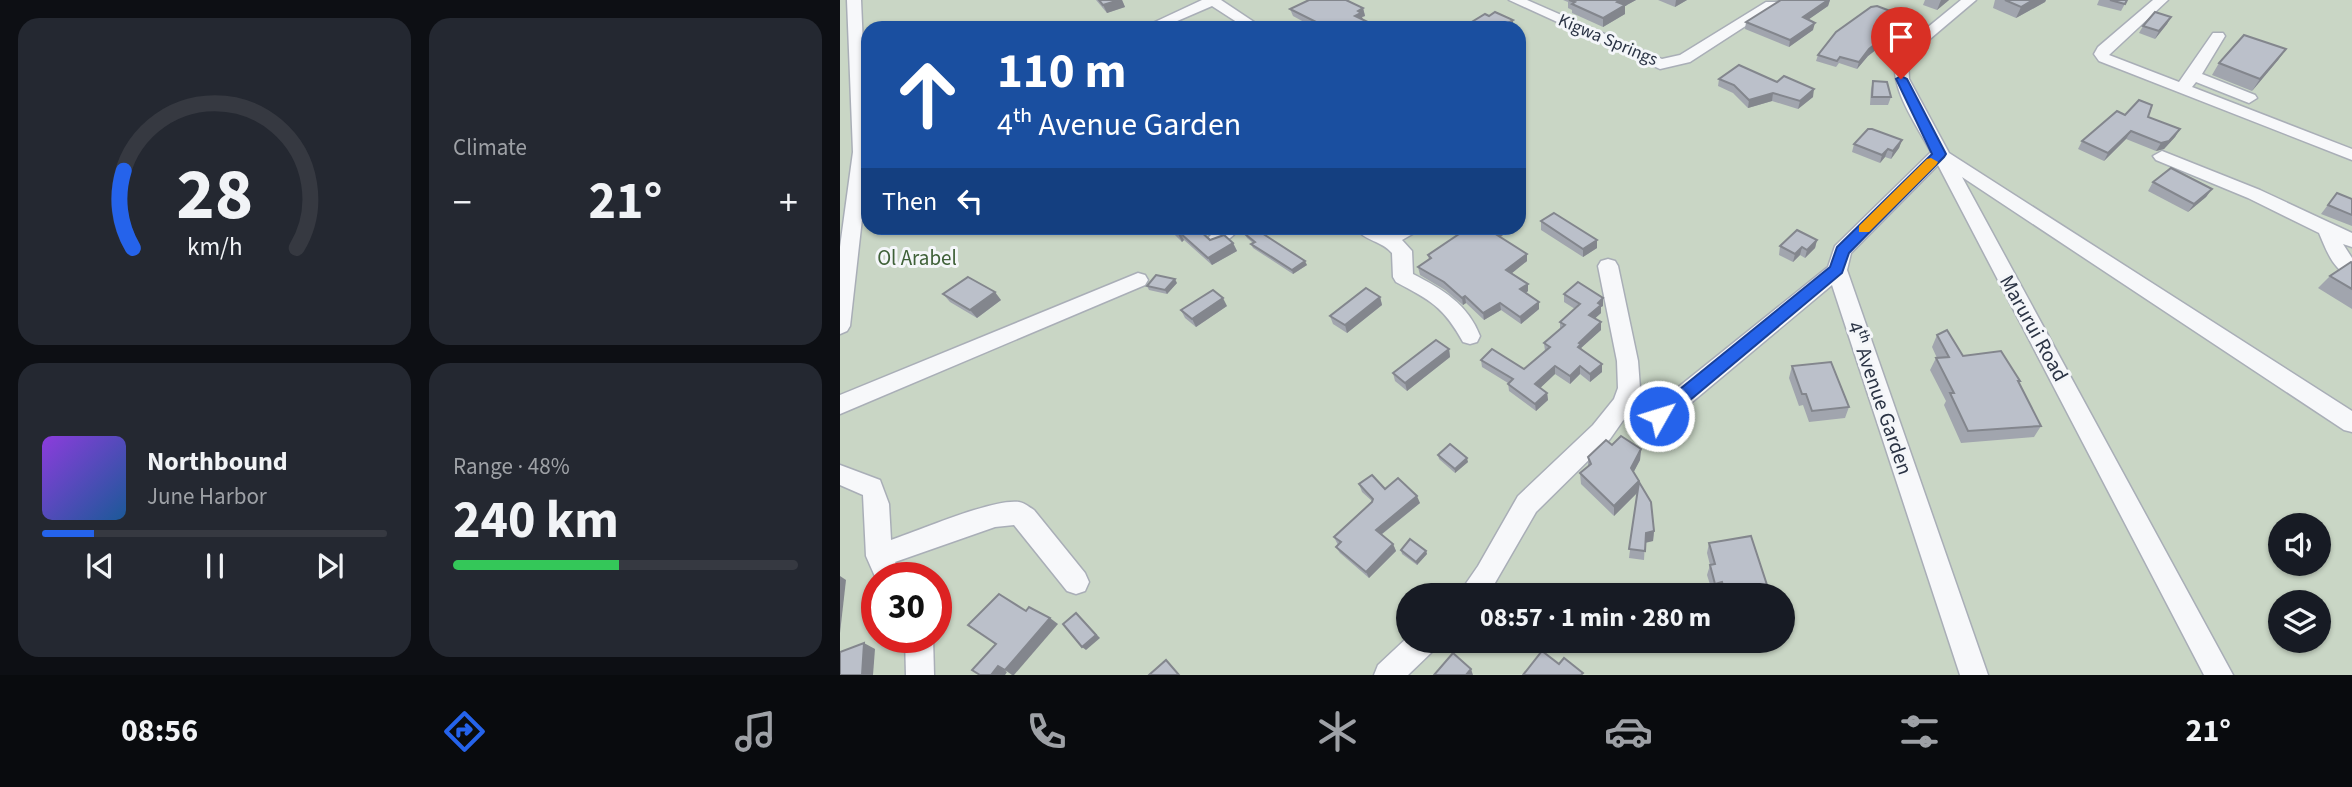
<!DOCTYPE html>
<html lang="en">
<head>
<meta charset="utf-8">
<style>
	:root { --surface:#171b24; --page:#242831; --text:#f1f3f6; --muted:#9ea1a6; --line:#363941; --accent:#2563eb }
	body { margin:0; font-family:"Source Sans 3",sans-serif; background:var(--page); color:var(--text); height:100vh; display:flex; flex-direction:column; font-size:26px; white-space:nowrap }
	* { box-sizing:border-box; margin:0 }
	p { font-size:23px; color:var(--muted) }
	.icon { flex:none; width:38px; height:38px; fill:none; stroke:currentColor; stroke-width:2; stroke-linecap:round; stroke-linejoin:round }
	.map { position:relative; flex:1; overflow:hidden }
	.panel { display:flex; flex-direction:column; gap:18px; padding:18px; background:#0d0f14; width:840px }
	.panel>* { flex:none }
	.top-card { position:absolute; left:21px; top:21px; width:665px; height:214px; border-radius:21px; box-shadow:0 2px 5px #0004; background:#1a4fa0; color:#fff; overflow:hidden }
	.buttons { position:absolute; left:1428px; top:513px; display:grid; gap:14px }
	.buttons a { display:grid; place-items:center; width:63px; height:63px; border-radius:50%; background:var(--surface); box-shadow:0 2px 5px #0004; font-size:35px }
	.speed { position:absolute; left:21px; top:562px; display:flex; gap:14px; font-size:35px; font-weight:700; text-align:center }
	.speed>* { display:grid; place-content:center; width:91px; height:91px; border-radius:50%; background:var(--surface); box-shadow:0 2px 5px #0004; line-height:1 }
	.speed .limit { border:10px solid #d22; background:#fff; color:#111 }
	.pin { position:absolute; display:grid; place-items:center; width:60px; height:60px; color:#fff; margin:-72px -30px; border-radius:50% 50% 50% 0; rotate:-45deg; box-shadow:0 0 7px #0007 }
	.pin .icon { rotate:45deg }
	.me { position:absolute; width:77px; margin:-38px; rotate:51deg; stroke-linejoin:round; filter:drop-shadow(0 0 5px #0008) }
	.turn { display:flex; align-items:center; gap:24px; height:147px; padding:0 21px; font-size:32px }
	.turn .icon { width:91px; height:91px; stroke-width:2.5 }
	.turn b { display:block; font-size:49px; line-height:60px }
	.then { display:flex; align-items:center; height:66px; padding:0 21px; background:#0003; gap:14px; font-size:26px }
	.big { font-size:52px; font-weight:700; line-height:1.1 }
	.panel .tile { flex:1; display:flex; flex-direction:column; justify-content:center; gap:10px; min-width:0; padding:0 24px; border-radius:21px; background:var(--page) }
	.panel .dial { align-items:center; gap:0 }
	.dial svg { height:182px; overflow:visible; fill:none; stroke:var(--line); stroke-width:7; stroke-linecap:round; text-anchor:middle }
	.dial text { fill:var(--text); stroke:none }
	.song { display:flex; align-items:center; gap:21px }
	.cover { width:84px; height:84px; border-radius:10px; background:linear-gradient(135deg,hsl(270 70% 55%),hsl(210 70% 35%)) }
	.played { height:7px; border-radius:4px; background:linear-gradient(90deg,var(--accent) 15%,var(--line) 15%) }
	.keys { display:flex; justify-content:space-around; direction:ltr }
	.heat { display:flex; justify-content:space-between; align-items:center; font-size:38px; direction:ltr }
	.charge { height:10px; border-radius:5px; background:linear-gradient(90deg,#34c759 48%,var(--line) 0) }
	.panel .tiles { flex:1; display:grid; gap:18px; grid-template-columns:repeat(2,1fr) }
	.trip { position:absolute; left:556px; top:583px; width:399px; height:70px; border-radius:35px; background:var(--surface); box-shadow:0 2px 5px #0004; font-weight:700; line-height:70px; text-align:center }
	.menu { display:flex; height:112px; justify-content:space-around; align-items:center; background:#090b0e; color:var(--muted) }
	.menu .icon { width:49px; height:49px }
	.menu .on { color:var(--accent) }
	.menu b { font-size:32px; color:var(--text) }
	main { display:flex; flex:1; min-height:0 }
	.map>svg:first-child { display:block }
	.green { fill:#c9d6c5; fill-rule:evenodd }
	.lines { fill:none; stroke-linecap:round; stroke-linejoin:round }
	.minor-casing { stroke:#a9aeb7; stroke-width:3 }
	.minor { fill:#f7f8fa; fill-rule:evenodd }
	.wall { fill:#a1a5ae }
	.shaded-wall { fill:#83868d }
	.building { fill:#bbc0ca; stroke:#83868d; stroke-width:2 }
	.route { fill:#2563eb; stroke:#184099; stroke-width:2 }
	.slow { fill:#f59e0b }
	.labels { text-anchor:middle; dominant-baseline:central; stroke-width:6; stroke-linejoin:round; paint-order:stroke }
	.far-street-label { font-size:18px; fill:#2b3445; stroke:#f4f6f9 }
	.park-label { font-size:21px; fill:#3f6138; stroke:#f4f6f9 }
	.street-label { font-size:21px; fill:#2b3445; stroke:#f4f6f9 }
</style>
</head>
<body>
<main>
<section class="panel">
<div class="tiles">
<div class="tile dial"><svg viewBox="0 0 100 80">
<path d="M14 69A42 42 0 1 1 86 69"/>
<path d="M14 69A42 42 0 0 1 10 35" stroke="#2563eb"/>
<text x="50" y="56" font-size="32" font-weight="700">28</text>
<text x="50" y="72" font-size="11">km/h</text>
</svg></div>
<div class="tile"><p>Climate</p>
<div class="heat"><a>−</a><b class="big">21°</b><a>+</a></div>
</div>
<div class="tile">
<div class="song"><i class="cover"></i><div><b>Northbound</b><p>June Harbor</p></div></div>
<div class="played"></div>
<div class="keys"><svg class="icon" aria-label="previous" viewBox="0 0 24 24"><path d="M18 5L8 12l10 7zM5 5v14"/></svg><svg class="icon" aria-label="pause" viewBox="0 0 24 24"><path d="M8 5v14M16 5v14"/></svg><svg class="icon" aria-label="next" viewBox="0 0 24 24"><path d="M6 5l10 7-10 7zM19 5v14"/></svg></div>
</div>
<div class="tile"><p>Range · 48%</p><b class="big">240 km</b><div class="charge"></div></div>
</div>
</section>
<div class="map">
<svg width="1512" height="675" viewBox="0 0 1512 675">
	<rect width="100%" height="100%" fill="#e4e7ec"/>
	<path class="green" d="M0 0H1512V675H0ZM28 28H679V228H28ZM1440 525H1479V564H1440ZM37 578H96V637H37ZM569 595H943V640H569ZM1440 602H1479V640H1440Z"/>
	<g class="lines">
		<defs>
			<g id="minor">
				<polygon points="7,0 21,0 28,165 10,326 7,331 0,334 0,247 13,152"/>
				<polygon points="362,0 381,0 423,28 406,28 372,6 321,28 302,28"/>
				<polygon points="669,0 687,0 822,59 840,55 926,2 936,2 938,5 850,62 820,69"/>
				<path d="M1121 0H1136L1071 55 1068 61 1069 79 1109 153 1512 411V432L1504 430 1122 177 1393 675H1364L1098 165 1011 253 1007 270 1148 675H1120L992 285 827 423 819 425 811 423 808 416 811 409 988 267 995 246 1091 152C1077 125 1042 79 1060 50Z"/>
				<polygon points="1313,0 1328,0 1269,55 1339,82 1373,33 1383,33 1385,36 1362,74 1415,95 1417,98 1409,103 1356,82 1352,87 1512,149 1512,160 1259,61 1254,54 1258,47"/>
				<path d="M1322 151 1420 190 1512 233V247L1503 244 1512 258V277C1493 271 1486 249 1479 233L1408 198 1316 160 1313 156Z"/>
				<path d="M378 228H399C393 238 383 245 371 241L369 237Z"/>
				<path d="M515 228H538L544 231 555 228H578L576 232 562 240 572 251 573 274C602 289 628 304 640 336L637 342 630 344 623 342C603 306 591 301 556 282L553 277 552 253C542 241 525 241 515 228Z"/>
				<polygon points="768,259 775,261 778,266 798,361 800,388 796,402 770,439 696,512 648,595 618,595 638,566 678,496 753,425 774,399 778,388 777,361 758,266 761,261"/>
				<polygon points="298,273 305,275 308,280 305,285 0,414 0,395"/>
				<path d="M0 465 40 480 49 504 51 540C78 531 154 498 179 502 185 503 189 507 194 510L245 573 249 582 245 591 236 594 227 591 174 525 155 527 55 562 62 578H37V581L26 556 23 495 0 485Z"/>
				<polygon points="569,636 569,640 598,640 594,650 568,675 534,675 538,665"/>
				<polygon points="65,637 93,637 94,675 66,675"/>
			</g>
		</defs>
		<use href="#minor" class="minor-casing"/>
		<use href="#minor" class="minor"/>
	</g>
	<g class="wall">
		<polygon points="256,0 282,0 285,7 267,13"/>
		<polygon points="507,0 523,8 525,16 522,17 523,20 530,23 531,28 475,28 453,16 450,9"/>
		<polygon points="723,0 796,0 785,6 785,14 763,27 732,13 732,10 728,8 728,2"/>
		<polygon points="818,0 847,0 835,7"/>
		<polygon points="935,0 990,0 988,6 969,19 973,30 949,47 905,29 906,22 938,2 938,1"/>
		<polygon points="1085,0 1109,0 1097,10 1083,5"/>
		<polygon points="1155,0 1206,0 1205,2 1176,18 1153,8"/>
		<polygon points="1259,0 1287,0 1281,11 1257,5"/>
		<polygon points="649,16 673,20 673,27 672,28 630,28 630,23"/>
		<polygon points="1331,17 1327,24 1315,39 1299,33 1303,26"/>
		<polygon points="1074,20 1072,26 1049,43 1046,42 1028,56 1017,69 999,63 996,67 976,61 978,55"/>
		<polygon points="1446,49 1438,60 1412,91 1372,75 1379,63"/>
		<polygon points="879,79 937,82 973,97 958,109 932,101 908,108 893,93 878,86"/>
		<polygon points="1033,81 1051,97 1048,105 1030,105 1031,89"/>
		<polygon points="1285,115 1308,117 1340,129 1335,137 1324,149 1316,151 1286,139 1264,161 1238,149 1242,141"/>
		<polygon points="1062,140 1059,148 1051,159 1045,157 1040,163 1012,152 1014,144"/>
		<polygon points="1313,182 1372,189 1366,197 1348,212 1308,191"/>
		<polygon points="1497,193 1512,199 1512,226 1481,214"/>
		<polygon points="701,221 757,248 743,257 701,230"/>
		<polygon points="328,228 357,228 370,240 393,243 397,251 372,265 344,240 342,242"/>
		<polygon points="405,234 467,265 453,274 413,248 411,244 413,243 407,238"/>
		<polygon points="663,235 660,237 687,254 687,261 672,273 688,284 688,291 686,293 699,309 681,324 661,310 644,320 626,303 623,305 605,290 580,275 578,267 589,260 588,255"/>
		<polygon points="977,240 975,248 965,258 960,255 953,262 939,255 940,246"/>
		<polygon points="1512,263 1512,309 1478,288 1490,276"/>
		<polygon points="337,283 327,294 309,290 307,286"/>
		<polygon points="103,294 161,300 137,318 110,302"/>
		<polygon points="724,294 763,306 761,307 761,313 755,318 761,330 741,348 762,372 750,382 740,374 730,384 715,374 700,388 707,393 708,400 696,411 669,391 668,383 642,367 641,360 684,369 705,351 704,343 720,329 720,322 735,309 724,302"/>
		<polygon points="540,297 542,305 507,333 493,324 490,316"/>
		<polygon points="387,306 356,327 345,318 341,310"/>
		<polygon points="1097,335 1123,356 1180,381 1179,383 1201,426 1194,437 1121,443 1104,405 1106,401 1090,370 1096,358 1097,358 1092,347"/>
		<polygon points="609,349 610,357 567,391 555,381 553,373"/>
		<polygon points="952,366 1009,407 1005,418 969,422 963,405 959,406 949,378"/>
		<polygon points="772,445 801,449 800,460 793,473 814,531 813,541 805,542 804,560 789,558 797,493 774,516 741,484 740,473 748,466 748,457"/>
		<polygon points="598,455 628,462 615,473 599,459"/>
		<polygon points="519,484 545,489 580,503 541,535 553,544 556,551 529,578 500,553 496,547 498,545 494,537 532,501 522,492"/>
		<polygon points="869,543 928,588 926,595 880,595 879,592 873,594 867,575 870,565 867,553"/>
		<polygon points="561,550 586,551 587,554 577,565 562,554"/>
	</g>
	<g class="shaded-wall">
		<polygon points="279,0 282,0 285,7 267,13 263,5"/>
		<polygon points="780,0 796,0 785,6 785,14 763,27 763,18 777,2"/>
		<polygon points="836,0 847,0 835,7"/>
		<polygon points="988,0 990,0 988,6 962,24 963,17"/>
		<polygon points="1101,0 1109,0 1097,10"/>
		<polygon points="1193,0 1206,0 1205,2 1176,18 1181,7"/>
		<polygon points="523,8 525,16 522,17 523,20 515,16 518,11"/>
		<polygon points="1331,17 1327,24 1315,39 1319,31"/>
		<polygon points="673,20 673,27 672,28 659,28"/>
		<polygon points="1074,20 1072,26 1049,43 1051,37"/>
		<polygon points="530,23 531,28 520,28"/>
		<polygon points="975,23 973,30 949,47 950,40"/>
		<polygon points="1047,35 1046,42 1028,56 1017,69 1019,62 1029,49"/>
		<polygon points="1446,49 1438,60 1412,91 1420,79"/>
		<polygon points="974,89 973,97 958,109 960,101"/>
		<polygon points="933,93 932,101 908,108 909,100"/>
		<polygon points="1340,129 1335,137 1324,149 1316,151 1321,143"/>
		<polygon points="1291,131 1286,139 1264,161 1268,153"/>
		<polygon points="1062,140 1059,148 1051,159 1053,151"/>
		<polygon points="1048,149 1045,157 1040,163 1042,155"/>
		<polygon points="1372,189 1366,197 1348,212 1354,204"/>
		<polygon points="663,228 663,235 655,241 654,233"/>
		<polygon points="340,233 344,240 342,242 338,234"/>
		<polygon points="757,240 757,248 743,257 743,249"/>
		<polygon points="977,240 975,248 965,258 967,250"/>
		<polygon points="393,243 397,251 372,265 368,258"/>
		<polygon points="962,247 960,255 953,262 955,254"/>
		<polygon points="687,254 687,261 667,277 666,270"/>
		<polygon points="465,261 467,265 453,274 452,270"/>
		<polygon points="335,279 337,283 327,294 325,290"/>
		<polygon points="688,284 688,291 681,296 680,289"/>
		<polygon points="155,292 161,300 137,318 130,310"/>
		<polygon points="625,296 626,303 623,305 622,298"/>
		<polygon points="540,297 542,305 507,333 505,325"/>
		<polygon points="383,298 387,306 356,327 352,319"/>
		<polygon points="763,298 763,306 761,307 761,313 750,323 749,315 758,303"/>
		<polygon points="699,302 699,309 681,324 680,317"/>
		<polygon points="660,303 661,310 644,320 643,313"/>
		<polygon points="761,322 761,330 741,348 739,355 739,343"/>
		<polygon points="609,349 610,357 567,391 565,383"/>
		<polygon points="762,364 762,372 750,382 750,374"/>
		<polygon points="715,366 715,374 696,392 695,384"/>
		<polygon points="740,366 740,374 730,384 730,376"/>
		<polygon points="707,393 708,400 696,411 695,404"/>
		<polygon points="801,449 800,460 790,479 791,468"/>
		<polygon points="627,458 628,462 615,473 615,469"/>
		<polygon points="799,481 798,492 774,516 774,506"/>
		<polygon points="577,496 580,503 538,537 536,530"/>
		<polygon points="814,531 813,541 805,543 806,533"/>
		<polygon points="553,544 556,551 529,578 526,572"/>
		<polygon points="586,551 587,554 577,565 576,562"/>
		<polygon points="0,576 6,580 0,633"/>
		<polygon points="236,613 260,638 246,650 242,647"/>
		<polygon points="210,618 218,624 174,675 172,675 165,670"/>
		<polygon points="24,643 35,649 33,675 22,675"/>
		<polygon points="158,666 167,672 165,675 151,675"/>
		<polygon points="631,669 633,675 626,675"/>
	</g>
	<g class="building">
		<polygon points="259,0 279,0 263,5"/>
		<polygon points="469,0 506,0 523,8 518,11 521,13 515,16 530,23 520,28 488,28 450,9"/>
		<polygon points="729,0 780,0 777,2 785,5 763,18 732,4 735,2"/>
		<polygon points="941,0 988,0 963,17 975,23 950,40 906,22"/>
		<polygon points="1165,0 1193,0 1181,7"/>
		<polygon points="1270,0 1287,0 1285,4"/>
		<polygon points="1037,6 1074,20 1051,37 1047,35 1029,49 1019,62 1000,57 997,61 978,55 996,32 1031,7"/>
		<polygon points="655,12 673,20 659,28 642,28 630,23 645,14 649,16"/>
		<polygon points="1315,12 1331,17 1319,31 1303,26"/>
		<polygon points="1404,35 1446,49 1420,79 1379,63"/>
		<polygon points="899,65 937,82 944,76 974,89 960,101 933,93 909,100 894,85 879,79"/>
		<polygon points="1033,81 1047,82 1051,97 1032,97"/>
		<polygon points="1299,100 1312,105 1308,117 1340,129 1329,141 1321,143 1291,131 1268,153 1242,141 1277,111 1285,115"/>
		<polygon points="1028,129 1032,129 1062,140 1053,151 1048,149 1042,155 1014,144"/>
		<polygon points="1331,168 1372,189 1354,204 1313,182"/>
		<polygon points="1497,193 1512,199 1512,215 1488,205"/>
		<polygon points="714,213 757,240 743,249 701,221"/>
		<polygon points="332,228 357,228 370,240 384,235 393,243 368,258 340,233 338,234"/>
		<polygon points="410,228 414,228 465,261 452,270 411,244 415,242 405,234"/>
		<polygon points="628,228 662,228 654,233 687,254 666,270 688,284 680,289 699,302 680,317 660,303 643,313 625,296 622,298 604,282 578,267 591,258 588,255"/>
		<polygon points="957,230 977,240 967,250 962,247 955,254 940,246"/>
		<polygon points="1511,262 1512,263 1512,289 1490,276"/>
		<polygon points="316,275 335,279 325,290 307,286"/>
		<polygon points="128,277 155,292 130,310 103,294"/>
		<polygon points="738,282 763,298 758,303 761,305 749,315 761,322 739,343 741,344 738,347 762,364 750,374 740,366 730,376 715,366 695,384 707,393 695,404 668,384 673,379 641,360 652,349 684,369 710,347 704,343 725,325 720,322 740,304 724,294"/>
		<polygon points="526,288 540,297 505,325 490,316"/>
		<polygon points="373,290 383,298 352,319 341,310"/>
		<polygon points="1107,330 1123,356 1161,351 1180,381 1178,381 1201,426 1128,431 1110,393 1114,393 1096,358 1109,357 1097,335"/>
		<polygon points="596,340 609,349 565,383 553,373"/>
		<polygon points="991,362 1009,407 972,411 966,394 962,394 952,366"/>
		<polygon points="781,436 801,449 791,468 799,481 774,506 740,473 751,464 748,457 766,440 772,445"/>
		<polygon points="610,444 627,458 615,469 598,455"/>
		<polygon points="532,475 545,489 558,478 577,496 536,530 553,544 526,572 496,547 501,542 494,537 532,502 533,499 519,484"/>
		<polygon points="799,482 811,502 814,531 806,533 805,551 789,549"/>
		<polygon points="911,536 928,588 886,595 882,582 875,584 870,565 875,564 869,543"/>
		<polygon points="570,539 586,551 576,562 561,550"/>
		<polygon points="159,594 186,611 189,607 210,618 165,670 158,666 151,675 140,675 132,670 156,644 128,625"/>
		<polygon points="236,613 256,635 242,647 223,624"/>
		<polygon points="24,643 22,675 0,675 0,652"/>
		<polygon points="702,651 719,664 724,658 743,673 741,675 683,675"/>
		<polygon points="613,653 631,669 626,675 594,675"/>
		<polygon points="326,660 339,675 309,675"/>
	</g>
	<polygon class="route" points="1061,76 1067,79 1106,154 1104,157 1009,253 1002,273 825,421 813,421 810,416 813,411 990,267 997,247 1092,154 1056,79"/>
	<polygon class="slow" points="1091,158 1098,162 1096,165 1029,232 1019,232 1019,226 1087,159"/>
	<g class="labels">
		<g class="far-street-label">
			<text transform="translate(768 40) rotate(23)">Kigwa Springs</text>
		</g>
		<g class="park-label">
			<text x="77" y="258">Ol Arabel</text>
		</g>
		<g class="street-label">
			<text transform="translate(1194 328) rotate(61)">Marurui Road</text>
			<text transform="translate(1040 398) rotate(71)">4ᵗʰ Avenue Garden</text>
		</g>
	</g>
</svg>
<div class="buttons">
<a><svg class="icon" aria-label="sound" viewBox="0 0 24 24"><path d="M4 9h4l5-4v14l-5-4H4zM17 9q2 3 0 6"/></svg></a>
<a><svg class="icon" aria-label="layers" viewBox="0 0 24 24"><path d="M12 4l9 5-9 5-9-5zM3 14l9 5 9-5"/></svg></a>
</div>
<div class="speed"><div class="limit">30</div></div>
<div class="pin" style="left:1061px;top:79px;background:#d93025"><svg class="icon" aria-label="arrive" viewBox="0 0 24 24"><path d="M6 21V4h12l-3 4 3 4H6"/></svg></div>
<svg class="me" style="left:819px;top:416px" viewBox="-20 -20 40 40"><circle r="17" fill="#2563eb" stroke="#fff" stroke-width="3"/><path d="M0-11L8 9 0 5-8 9z" fill="#fff"/></svg>
<div class="trip">08:57 · 1 min · 280 m</div>
<div class="top-card">
<div class="turn"><svg class="icon" aria-label="ahead" viewBox="0 0 24 24"><path d="M12 20V5M6 11l6-6 6 6"/></svg><div><b>110 m</b>4ᵗʰ Avenue Garden</div></div>
<div class="then">Then<svg class="icon" aria-label="left" viewBox="0 0 24 24"><path d="M17 20v-9H6M10 6l-5 5 5 5"/></svg></div>
</div>
</div>
</main>
<nav class="menu">
<b>08:56</b>
<svg class="icon on" aria-label="directions" viewBox="0 0 24 24"><path d="M12 3l9 9-9 9-9-9zM9 14v-3h6M13 9l2 2-2 2"/></svg>
<svg class="icon" aria-label="music" viewBox="0 0 24 24"><path d="M9 18V5l10-2v13"/><circle cx="6" cy="18" r="3"/><circle cx="16" cy="16" r="3"/></svg>
<svg class="icon" aria-label="phone" viewBox="0 0 24 24"><path d="M5 4h4l2 5-3 2q2 4 5 5l2-3 5 2v4C11 20 4 13 5 4z"/></svg>
<svg class="icon" aria-label="climate" viewBox="0 0 24 24"><path d="M12 3v18M4 7l16 10M4 17L20 7"/></svg>
<svg class="icon" aria-label="car" viewBox="0 0 24 24"><path d="M5 17H2v-5l4-1 3-4h7l3 4 3 1v5h-3M9 17h6M6 11h13"/><circle cx="7" cy="17" r="2"/><circle cx="17" cy="17" r="2"/></svg>
<svg class="icon" aria-label="filters" viewBox="0 0 24 24"><path d="M4 7h16M4 17h16"/><circle cx="9" cy="7" r="2"/><circle cx="15" cy="17" r="2"/></svg>
<b>21°</b>
</nav>
</body>
</html>
